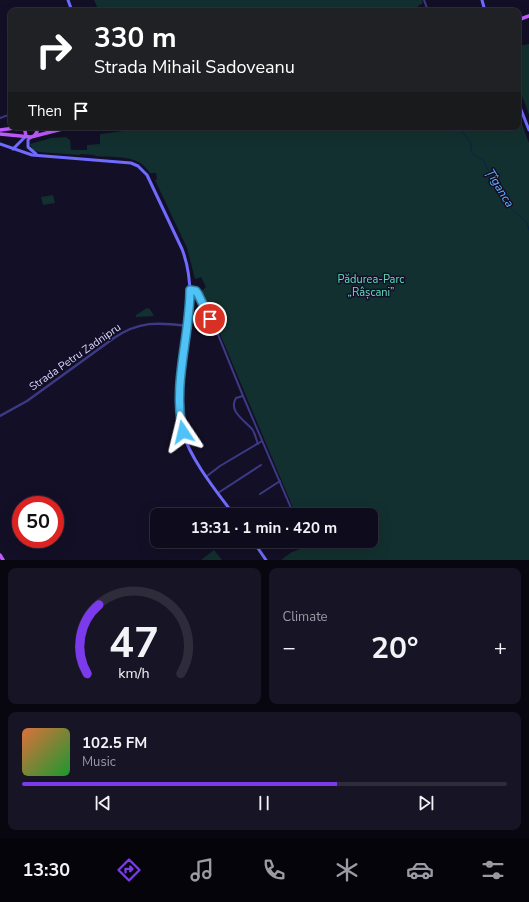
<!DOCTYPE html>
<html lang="en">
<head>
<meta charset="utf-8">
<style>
	:root { --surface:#0e0b1c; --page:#171425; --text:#f1f3f6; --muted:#9b9ba3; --line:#2e2b3b; --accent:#7c3aed }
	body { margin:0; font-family:"Nunito Sans",sans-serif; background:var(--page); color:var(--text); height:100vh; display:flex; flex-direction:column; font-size:15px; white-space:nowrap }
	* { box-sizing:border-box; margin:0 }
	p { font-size:13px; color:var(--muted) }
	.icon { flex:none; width:22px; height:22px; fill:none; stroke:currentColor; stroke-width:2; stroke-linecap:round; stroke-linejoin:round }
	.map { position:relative; height:560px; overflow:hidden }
	.panel { display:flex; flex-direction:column; gap:8px; padding:8px; background:#08060f; flex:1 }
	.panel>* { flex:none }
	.hud { position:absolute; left:8px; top:8px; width:513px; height:122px; border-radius:8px; box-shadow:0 4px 16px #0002,0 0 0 1px var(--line); background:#202124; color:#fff; overflow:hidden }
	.speed { position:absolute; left:12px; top:496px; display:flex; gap:8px; font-size:20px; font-weight:700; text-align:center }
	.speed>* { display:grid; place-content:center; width:52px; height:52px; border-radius:50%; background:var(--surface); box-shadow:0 4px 16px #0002,0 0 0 1px var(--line); line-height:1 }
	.speed .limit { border:6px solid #d22; background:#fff; color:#111 }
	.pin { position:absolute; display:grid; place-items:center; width:34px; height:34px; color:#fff; margin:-17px; border:2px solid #fff; border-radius:50%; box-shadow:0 1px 4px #0007 }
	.me { position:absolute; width:44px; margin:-22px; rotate:350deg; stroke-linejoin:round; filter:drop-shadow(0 0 3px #0008) }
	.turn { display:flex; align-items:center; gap:14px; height:84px; padding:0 20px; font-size:18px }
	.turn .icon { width:52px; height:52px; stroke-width:2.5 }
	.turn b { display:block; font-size:28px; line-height:34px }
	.then { display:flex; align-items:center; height:38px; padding:0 20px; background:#0003; gap:8px; font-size:15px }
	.big { font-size:30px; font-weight:700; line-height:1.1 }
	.panel .tile { flex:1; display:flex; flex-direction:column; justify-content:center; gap:6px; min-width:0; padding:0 14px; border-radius:8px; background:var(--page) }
	.panel .dial { align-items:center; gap:0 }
	.dial svg { height:104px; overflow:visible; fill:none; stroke:var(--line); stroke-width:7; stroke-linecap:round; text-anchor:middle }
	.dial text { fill:var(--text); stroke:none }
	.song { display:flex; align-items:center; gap:12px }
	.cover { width:48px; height:48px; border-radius:6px; background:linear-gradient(135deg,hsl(20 70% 55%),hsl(130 70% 35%)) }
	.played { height:4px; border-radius:2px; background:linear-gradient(90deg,var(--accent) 65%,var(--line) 65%) }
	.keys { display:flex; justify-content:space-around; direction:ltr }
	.heat { display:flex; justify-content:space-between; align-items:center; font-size:22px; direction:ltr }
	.panel .tiles { flex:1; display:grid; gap:8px; grid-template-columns:1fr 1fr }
	.tile:last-child { grid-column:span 2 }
	.trip { position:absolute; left:150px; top:508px; width:228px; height:40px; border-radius:8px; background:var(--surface); box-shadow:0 4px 16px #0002,0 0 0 1px var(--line); font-weight:700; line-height:40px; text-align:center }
	.tab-bar { display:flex; height:64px; justify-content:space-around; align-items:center; background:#06040b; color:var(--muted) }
	.tab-bar .icon { width:28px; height:28px }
	.tab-bar .selected { color:var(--accent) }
	.tab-bar b { font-size:18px; color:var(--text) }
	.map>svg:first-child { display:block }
	.green { fill:#12302f }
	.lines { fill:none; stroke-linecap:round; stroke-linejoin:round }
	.stream { stroke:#0c2248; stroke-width:1 }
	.minor { stroke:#3d3a85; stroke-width:2 }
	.tertiary { stroke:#3d3a85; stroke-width:2.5 }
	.secondary { stroke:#6f6bff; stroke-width:3 }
	.primary { stroke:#c25bff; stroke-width:3.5 }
	.route-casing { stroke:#337fa1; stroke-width:10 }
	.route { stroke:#4fc3f7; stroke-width:7 }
	.labels { text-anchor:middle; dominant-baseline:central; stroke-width:3; stroke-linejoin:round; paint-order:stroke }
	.park-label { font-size:11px; fill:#5fe0c0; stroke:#130f26 }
	.street-label { font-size:11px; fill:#d9d4ff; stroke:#130f26 }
	.water-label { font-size:12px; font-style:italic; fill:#62b6ff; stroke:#130f26 }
</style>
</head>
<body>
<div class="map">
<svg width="529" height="560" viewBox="0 0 529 560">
	<rect width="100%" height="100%" fill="#130f26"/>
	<g class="green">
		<polygon points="94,0 422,0 423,3 418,6 420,11 99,11"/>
		<polygon points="529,44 529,115 518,85 518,46"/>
		<path d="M518 113 529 143V560H281L292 552 309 546 307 541H371V515H296L218 329 201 294 200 292 206 287 201 277 195 279 187 248 155 180 157 179 156 173H150C138 154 116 158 96 156L94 155 81 154 79 155 39 152 33 150 30 144 51 138 66 137 70 140 71 150H87V145L100 144V134L154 127H518Z"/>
		<polygon points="53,195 55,203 43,205 41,197"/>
		<polygon points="147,308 150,309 154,316 136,317 136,315"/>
		<polygon points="214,550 222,560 201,560"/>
	</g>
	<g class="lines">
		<path class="stream" d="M461 127 463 133 471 143C471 157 474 155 484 160 487 173 498 180 505 191 508 196 506 202 509 206 515 216 527 216 529 230"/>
		<g class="minor">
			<polyline points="424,0 428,11"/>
			<polyline points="0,118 11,114"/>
			<polyline points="190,290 196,291 198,294 217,332 243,396 294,515"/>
			<path d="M243 396 236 398C228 411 244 420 252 429 255 433 256 439 258 444"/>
			<polyline points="207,476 220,466 262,441"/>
			<polyline points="218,493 261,465"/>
			<polyline points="260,494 280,481"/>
			<polyline points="306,541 308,545"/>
		</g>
		<path class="tertiary" d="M0 416 27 401 114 338C139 321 158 322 187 326"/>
		<g class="secondary">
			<polyline points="68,0 72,11"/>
			<polyline points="482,0 485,11"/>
			<polyline points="518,102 529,130"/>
			<polyline points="31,137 28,140 28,147 36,154"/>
			<path d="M0 144 32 155 131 163 138 166 147 175 182 249C198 290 186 336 181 378 179 397 178 414 183 433 191 460 217 492 234 515"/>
			<polyline points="13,149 26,136"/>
			<polyline points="253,541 266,560"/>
		</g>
		<g class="primary">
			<polyline points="518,20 529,16"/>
			<polyline points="46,127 61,129"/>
			<polyline points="0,130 22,127"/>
			<polyline points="0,134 31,137 62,129 93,127"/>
			<polyline points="26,136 25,131 26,127"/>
			<polyline points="34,136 37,132 36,127"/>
			<polyline points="0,555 3,560"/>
		</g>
	</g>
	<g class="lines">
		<defs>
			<path id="route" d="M183 432C172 385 190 337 190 290L196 291 198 294 210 319"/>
		</defs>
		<use href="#route" class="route-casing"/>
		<use href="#route" class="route"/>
	</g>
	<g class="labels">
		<g class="park-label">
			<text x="371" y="279">Pădurea-Parc<tspan x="371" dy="13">„Râșcani”</tspan></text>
		</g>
		<g class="street-label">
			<text transform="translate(75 357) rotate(-35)">Strada Petru Zadnipru</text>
		</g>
		<g class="water-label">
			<text transform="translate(500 188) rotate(59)">Țîganca</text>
		</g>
	</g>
</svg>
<div class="speed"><div class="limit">50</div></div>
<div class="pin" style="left:210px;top:319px;background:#d93025"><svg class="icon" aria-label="arrive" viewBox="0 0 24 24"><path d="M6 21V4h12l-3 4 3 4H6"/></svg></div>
<svg class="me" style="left:183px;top:432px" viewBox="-20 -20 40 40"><path d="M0-17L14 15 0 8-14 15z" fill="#4fc3f7" stroke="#fff" stroke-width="4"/></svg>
<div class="trip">13:31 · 1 min · 420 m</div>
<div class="hud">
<div class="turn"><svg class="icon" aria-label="right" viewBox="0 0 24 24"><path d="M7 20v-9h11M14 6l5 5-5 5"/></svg><div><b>330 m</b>Strada Mihail Sadoveanu</div></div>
<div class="then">Then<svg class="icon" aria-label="arrive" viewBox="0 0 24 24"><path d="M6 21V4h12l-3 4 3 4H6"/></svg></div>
</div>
</div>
<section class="panel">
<div class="tiles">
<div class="tile dial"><svg viewBox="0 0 100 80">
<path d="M14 69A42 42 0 1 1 86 69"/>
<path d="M14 69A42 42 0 0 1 23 16" stroke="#7c3aed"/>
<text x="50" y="56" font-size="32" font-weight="700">47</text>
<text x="50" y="72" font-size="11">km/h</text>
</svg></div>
<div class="tile"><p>Climate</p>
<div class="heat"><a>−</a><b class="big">20°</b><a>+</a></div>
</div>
<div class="tile">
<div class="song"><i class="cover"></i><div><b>102.5 FM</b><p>Music</p></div></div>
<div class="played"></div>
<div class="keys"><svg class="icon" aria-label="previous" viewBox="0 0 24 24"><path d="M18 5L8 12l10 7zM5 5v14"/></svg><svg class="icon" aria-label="pause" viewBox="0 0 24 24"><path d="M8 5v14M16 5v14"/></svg><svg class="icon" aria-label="next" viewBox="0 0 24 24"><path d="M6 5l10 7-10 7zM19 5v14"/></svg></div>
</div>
</div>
</section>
<nav class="tab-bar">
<b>13:30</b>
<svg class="icon selected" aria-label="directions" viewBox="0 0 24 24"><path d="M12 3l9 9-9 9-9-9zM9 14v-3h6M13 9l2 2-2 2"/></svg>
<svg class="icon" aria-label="music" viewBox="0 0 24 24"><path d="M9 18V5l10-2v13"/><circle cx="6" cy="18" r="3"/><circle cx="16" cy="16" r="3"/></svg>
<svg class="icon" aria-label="phone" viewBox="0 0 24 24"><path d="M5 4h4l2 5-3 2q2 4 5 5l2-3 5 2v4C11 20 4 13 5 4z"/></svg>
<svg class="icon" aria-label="climate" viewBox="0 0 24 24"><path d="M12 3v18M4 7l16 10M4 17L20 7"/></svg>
<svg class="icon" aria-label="car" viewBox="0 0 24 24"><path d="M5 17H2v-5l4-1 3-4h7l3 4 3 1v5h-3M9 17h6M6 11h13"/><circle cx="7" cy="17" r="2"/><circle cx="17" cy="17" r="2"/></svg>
<svg class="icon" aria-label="filters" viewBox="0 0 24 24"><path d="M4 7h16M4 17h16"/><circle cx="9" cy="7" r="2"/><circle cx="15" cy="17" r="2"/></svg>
</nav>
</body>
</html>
